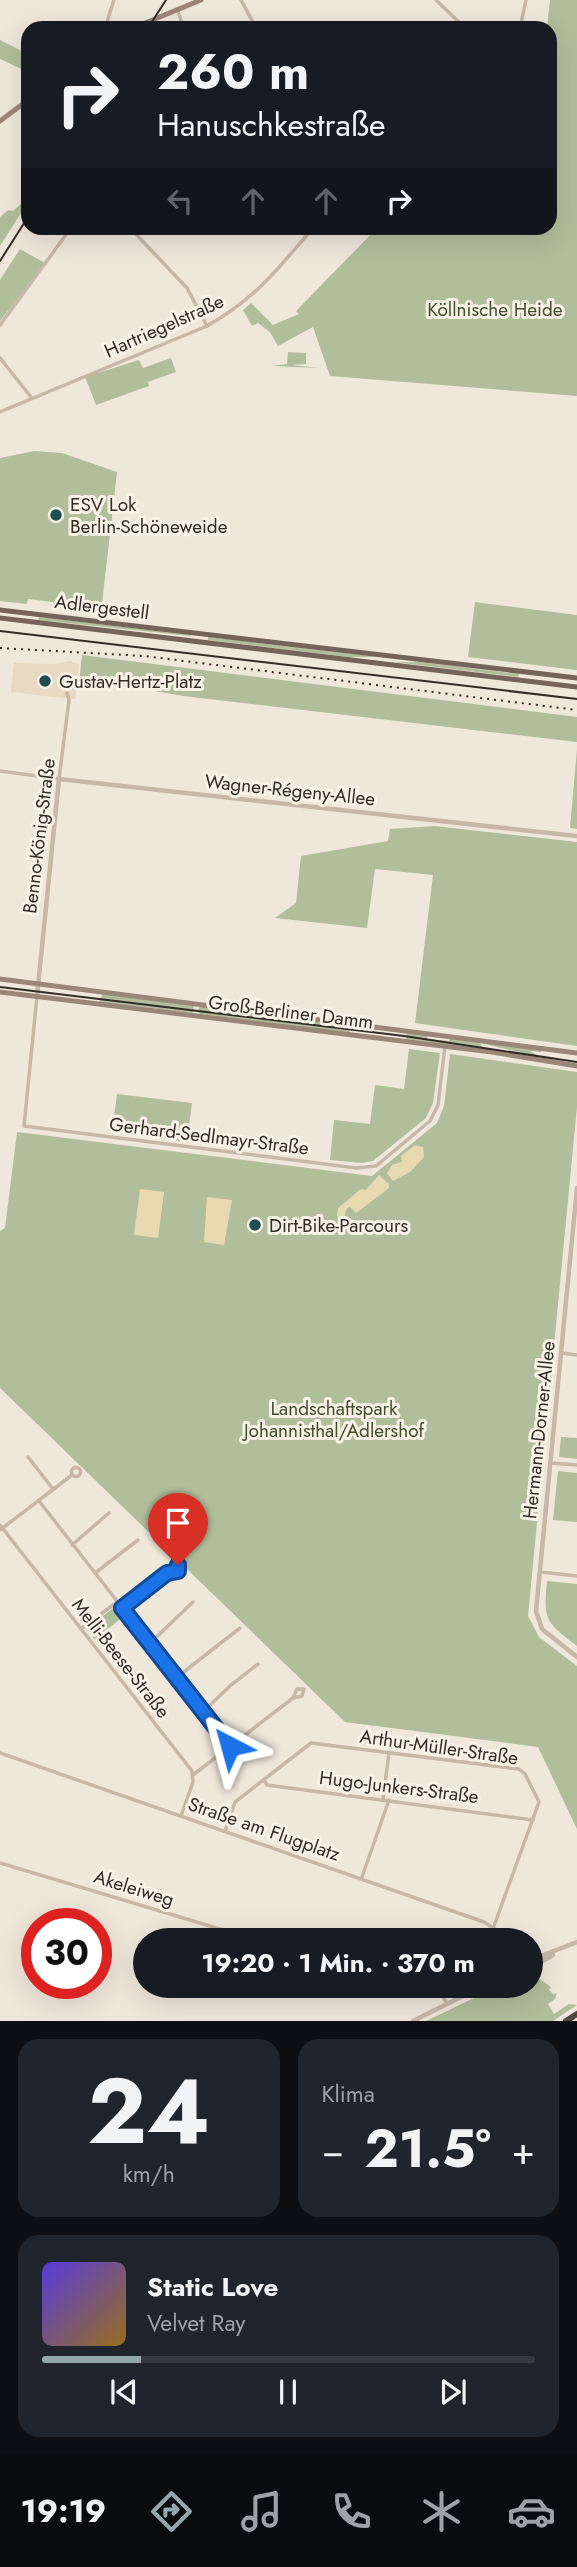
<!DOCTYPE html>
<html lang="de">
<head>
<meta charset="utf-8">
<style>
	:root { --surface:#171b24; --page:#20242c; --text:#f1f3f6; --muted:#9ea1a6; --line:#363941; --accent:#93a8ad }
	body { margin:0; font-family:Jost,sans-serif; background:var(--page); color:var(--text); height:100vh; display:flex; flex-direction:column; font-size:26px; white-space:nowrap }
	* { box-sizing:border-box; margin:0 }
	p { font-size:23px; color:var(--muted) }
	.icon { flex:none; width:38px; height:38px; fill:none; stroke:currentColor; stroke-width:2; stroke-linecap:round; stroke-linejoin:round }
	.map { position:relative; height:2021px; overflow:hidden }
	.panel { display:flex; flex-direction:column; gap:18px; padding:18px; background:#0d0f14; flex:1 }
	.panel>* { flex:none }
	.hud { position:absolute; left:21px; top:21px; width:536px; height:214px; border-radius:21px; box-shadow:0 7px 28px #0002; background:#171b24; color:var(--text); overflow:hidden }
	.speed { position:absolute; left:21px; top:1908px; display:flex; gap:14px; font-size:35px; font-weight:700; text-align:center }
	.speed>* { display:grid; place-content:center; width:91px; height:91px; border-radius:50%; background:var(--surface); box-shadow:0 7px 28px #0002; line-height:1 }
	.speed .limit { border:10px solid #d22; background:#fff; color:#111 }
	.pin { position:absolute; display:grid; place-items:center; width:60px; height:60px; color:#fff; margin:-72px -30px; border-radius:50% 50% 50% 0; rotate:-45deg; box-shadow:0 0 7px #0007 }
	.pin .icon { rotate:45deg }
	.me { position:absolute; width:77px; margin:-38px; rotate:321deg; stroke-linejoin:round; filter:drop-shadow(0 0 5px #0008) }
	.turn { display:flex; align-items:center; gap:24px; height:147px; padding:0 21px; font-size:32px }
	.turn .icon { width:91px; height:91px; stroke-width:2.5 }
	.turn b { display:block; font-size:49px; line-height:60px }
	.lanes { display:flex; align-items:center; height:66px; padding:0 21px; background:#0003; justify-content:center; gap:35px; direction:ltr }
	.lanes .off { opacity:.35 }
	.big { font-size:52px; font-weight:700; line-height:1.1 }
	.panel .card { flex:1; display:flex; flex-direction:column; justify-content:center; gap:10px; min-width:0; padding:0 24px; border-radius:21px; background:var(--page) }
	.panel .dial { align-items:center; gap:0 }
	.dial b { font-size:91px; line-height:1 }
	.song { display:flex; align-items:center; gap:21px }
	.cover { width:84px; height:84px; border-radius:10px; background:linear-gradient(135deg,hsl(250 70% 55%),hsl(40 70% 35%)) }
	.played { height:7px; border-radius:4px; background:linear-gradient(90deg,var(--accent) 20%,var(--line) 20%) }
	.keys { display:flex; justify-content:space-around; direction:ltr }
	.heat { display:flex; justify-content:space-between; align-items:center; font-size:38px; direction:ltr }
	.panel .tiles { flex:1; display:grid; gap:18px; grid-template-columns:1fr 1fr }
	.card:last-child { grid-column:span 2 }
	.trip { position:absolute; left:133px; top:1928px; width:410px; height:70px; border-radius:35px; background:var(--surface); box-shadow:0 7px 28px #0002; font-weight:700; line-height:70px; text-align:center }
	.tabs { display:flex; height:112px; justify-content:space-around; align-items:center; background:#090b0e; color:var(--muted) }
	.tabs .icon { width:49px; height:49px }
	.tabs .selected { color:var(--accent) }
	.tabs b { font-size:32px; color:var(--text) }
	.map>svg:first-child { display:block }
	.green { fill:#b1be9c }
	.sand { fill:#e9d9b3 }
	.plaza { fill:#e7d9c2 }
	.lines { fill:none; stroke-linecap:round; stroke-linejoin:round }
	.minor { stroke:#c7b7a7; stroke-width:3.5 }
	.tertiary { stroke:#c7b7a7; stroke-width:4.5 }
	.secondary { stroke:#9a8779; stroke-width:5 }
	.primary { stroke:#756459; stroke-width:5 }
	.motorway { stroke:#54473f; stroke-width:6 }
	.tram { stroke:#342c27; stroke-width:2 }
	.rail { stroke:#342c27; stroke-width:2; stroke-dasharray:2 5; stroke-linecap:butt }
	.route-casing { stroke:#114b97; stroke-width:18 }
	.route { stroke:#1a73e8; stroke-width:12 }
	.poi-dot { fill:#204d53; stroke:#f8f1e6; stroke-width:2.5 }
	.labels { text-anchor:middle; dominant-baseline:central; stroke-width:6; stroke-linejoin:round; paint-order:stroke }
	.park-label { font-size:19px; fill:#42512d; stroke:#f8f1e6 }
	.street-label { font-size:19px; fill:#342c27; stroke:#f8f1e6 }
	.poi-label { font-size:19px; fill:#342c27; stroke:#f8f1e6; text-anchor:start }
</style>
</head>
<body>
<div class="map">
<svg width="577" height="2021" viewBox="0 0 577 2021">
	<rect width="100%" height="100%" fill="#f0e7db"/>
	<g class="green">
		<polygon points="550,0 577,0 577,396 330,376 313,327 278,346 270,332 258,323 252,326 243,310 251,303 273,325 299,314 296,311 377,228 550,228 550,28 547,28"/>
		<polygon points="0,40 28,54 28,72 0,59"/>
		<polygon points="28,198 28,202 0,246 0,217 8,210 13,211"/>
		<polygon points="20,249 45,263 0,321 0,280"/>
		<polygon points="288,352 306,353 306,364 292,365 320,368 272,366 287,364"/>
		<polygon points="171,358 176,372 148,382 149,386 96,405 85,377 139,360 143,368"/>
		<polygon points="34,451 62,453 117,472 101,613 53,607 53,602 28,599 27,604 0,601 0,458"/>
		<polygon points="475,602 577,615 577,670 468,657"/>
		<polygon points="39,617 191,635 191,636 38,620"/>
		<polygon points="208,637 379,657 348,657 208,640"/>
		<polygon points="82,655 577,717 577,742 183,696 126,686 79,683"/>
		<polygon points="394,662 420,662 519,674 518,677"/>
		<polygon points="577,749 577,829 570,828"/>
		<polygon points="435,826 577,842 577,1046 415,1023 433,875 375,869 367,928 275,918 296,903 301,856 388,841 390,829"/>
		<polygon points="103,994 194,1005 193,1013 99,1002"/>
		<polygon points="200,1006 348,1024 350,1033 200,1014 197,1011"/>
		<polygon points="407,1031 427,1034 427,1039 449,1041 450,1037 541,1049 541,1052 530,1051 540,1057 480,1043 484,1049 406,1039"/>
		<polygon points="409,1049 440,1053 433,1103 426,1118 373,1161 362,1163 330,1160 334,1120 370,1124 375,1085 404,1089"/>
		<polygon points="450,1054 577,1072 577,1107 528,1616 539,1637 577,1666 577,1829 538,1747 345,1722 0,1388 0,1231 5,1228 17,1132 372,1176 437,1123 444,1106"/>
		<polygon points="117,1094 192,1103 187,1142 112,1132"/>
		<polygon points="561,1437 577,1438 577,1459 559,1457"/>
		<polygon points="558,1471 577,1473 577,1522 553,1520"/>
		<path d="M547 1581 577 1584V1646C546 1622 543 1621 547 1581Z"/>
		<polygon points="117,1605 125,1615 95,1640 86,1629"/>
		<polygon points="537,1977 551,1987 549,1990 553,1994 557,1993 555,1999 548,2004 554,2014 569,2004 577,2005 553,2021 426,2021 499,1986 530,1986 530,1979"/>
	</g>
	<g class="sand">
		<polygon points="415,1145 423,1147 424,1157 410,1172 393,1181 387,1173 392,1165 402,1162 401,1156"/>
		<polygon points="379,1175 389,1184 389,1188 356,1213 350,1207 347,1208 343,1222 337,1216 338,1208 361,1189 366,1190"/>
		<polygon points="140,1189 164,1192 158,1238 134,1235"/>
		<polygon points="207,1197 232,1200 224,1245 204,1242"/>
	</g>
	<polygon class="plaza" points="70,661 79,664 75,699 11,692 14,663 54,664"/>
	<g class="lines">
		<g class="minor">
			<polyline points="241,0 256,28"/>
			<polyline points="436,0 465,28"/>
			<polyline points="177,9 184,28"/>
			<polyline points="105,28 114,0"/>
			<polyline points="520,28 526,0"/>
			<polyline points="130,228 187,288 207,326"/>
			<polyline points="0,325 71,228"/>
			<polyline points="0,358 31,397"/>
			<path d="M0 412 207 326C256 298 277 270 313 228"/>
			<polyline points="0,771 59,779 69,700 67,693"/>
			<polyline points="37,996 24,1126 356,1168 376,1166 430,1121 438,1105 445,1046"/>
			<polyline points="562,1353 577,1355"/>
			<polyline points="28,1457 53,1489"/>
			<polyline points="550,1463 577,1465"/>
			<circle cx="76" cy="1472" r="4.5"/>
			<polyline points="39,1501 230,1746"/>
			<polyline points="0,1525 192,1771 193,1782 181,1816"/>
			<polyline points="0,1530 72,1475"/>
			<polyline points="72,1545 109,1513"/>
			<polyline points="540,1572 577,1576"/>
			<polyline points="95,1573 138,1540"/>
			<polyline points="122,1608 167,1573 171,1564 178,1565 178,1571 167,1573"/>
			<polyline points="81,1629 117,1602"/>
			<polyline points="149,1644 193,1602"/>
			<polyline points="176,1678 240,1628"/>
			<polyline points="203,1712 231,1685 258,1664"/>
			<polyline points="0,1753 484,1922 514,1941"/>
			<polyline points="193,1775 293,1698 297,1689 304,1689 302,1696 293,1698"/>
			<polyline points="264,1780 267,1785 533,1820"/>
			<polyline points="383,1799 389,1753"/>
			<polyline points="225,1831 235,1802 311,1743 519,1769 525,1774 539,1802 494,1926"/>
			<polyline points="0,1863 260,1941"/>
			<polyline points="362,1877 389,1800"/>
			<polyline points="411,1986 442,1996 447,2003"/>
		</g>
		<g class="tertiary">
			<polyline points="37,996 59,779 577,836"/>
			<polyline points="577,1188 536,1611 542,1629 577,1657"/>
			<polyline points="530,1957 536,1965 530,1973"/>
			<polyline points="533,1959 577,1942"/>
			<polyline points="536,1965 553,1955"/>
			<polyline points="413,2021 483,1986"/>
		</g>
		<g class="secondary">
			<polyline points="133,28 201,0"/>
			<polyline points="0,121 28,100"/>
			<polyline points="0,979 577,1053"/>
			<polyline points="0,992 492,1052 577,1066"/>
		</g>
		<g class="primary">
			<polyline points="0,610 577,678"/>
			<polyline points="0,618 577,687"/>
		</g>
		<polyline class="motorway" points="566,2021 577,2014"/>
		<g class="tram">
			<polyline points="148,28 166,0"/>
			<polyline points="0,261 28,217"/>
			<polyline points="0,631 577,699"/>
			<polyline points="0,987 404,1036 577,1062"/>
		</g>
		<polyline class="rail" points="0,648 144,656 577,710"/>
	</g>
	<g class="lines">
		<defs>
			<polyline id="route" points="178,1565 178,1571 167,1573 122,1608 230,1746"/>
		</defs>
		<use href="#route" class="route-casing"/>
		<use href="#route" class="route"/>
	</g>
	<g class="poi-dot">
		<circle cx="56" cy="515" r="7"/>
		<circle cx="45" cy="681" r="7"/>
		<circle cx="255" cy="1225" r="7"/>
	</g>
	<g class="labels">
		<g class="park-label">
			<text x="495" y="309">Köllnische Heide</text>
			<text x="334" y="1408">Landschaftspark<tspan x="334" dy="22">Johannisthal/Adlershof</tspan></text>
		</g>
		<g class="street-label">
			<text transform="translate(164 326) rotate(-24)">Hartriegelstraße</text>
			<text transform="translate(102 607) rotate(7)">Adlergestell</text>
			<text transform="translate(290 790) rotate(6)">Wagner-Régeny-Allee</text>
			<text transform="translate(39 836) rotate(-83)">Benno-König-Straße</text>
			<text transform="translate(291 1012) rotate(7)">Groß-Berliner Damm</text>
			<text transform="translate(209 1136) rotate(7)">Gerhard-Sedlmayr-Straße</text>
			<text transform="translate(539 1430) rotate(-84)">Hermann-Dorner-Allee</text>
			<text transform="translate(121 1658) rotate(52)">Melli-Beese-Straße</text>
			<text transform="translate(439 1747) rotate(8)">Arthur-Müller-Straße</text>
			<text transform="translate(399 1787) rotate(7)">Hugo-Junkers-Straße</text>
			<text transform="translate(264 1829) rotate(19)">Straße am Flugplatz</text>
			<text transform="translate(134 1888) rotate(17)">Akeleiweg</text>
		</g>
		<g class="poi-label">
			<text x="70" y="504">ESV Lok<tspan x="70" dy="22">Berlin-Schöneweide</tspan></text>
			<text x="59" y="681">Gustav-Hertz-Platz</text>
			<text x="269" y="1225">Dirt-Bike-Parcours</text>
		</g>
	</g>
</svg>
<div class="speed"><div class="limit">30</div></div>
<div class="pin" style="left:178px;top:1565px;background:#d93025"><svg class="icon" aria-label="arrive" viewBox="0 0 24 24"><path d="M6 21V4h12l-3 4 3 4H6"/></svg></div>
<svg class="me" style="left:230px;top:1746px" viewBox="-20 -20 40 40"><path d="M0-17L14 15 0 8-14 15z" fill="#1a73e8" stroke="#fff" stroke-width="4"/></svg>
<div class="trip">19:20 · 1 Min. · 370 m</div>
<div class="hud">
<div class="turn"><svg class="icon" aria-label="right" viewBox="0 0 24 24"><path d="M7 20v-9h11M14 6l5 5-5 5"/></svg><div><b>260 m</b>Hanuschkestraße</div></div>
<div class="lanes"><svg class="icon off" aria-label="left" viewBox="0 0 24 24"><path d="M17 20v-9H6M10 6l-5 5 5 5"/></svg><svg class="icon off" aria-label="ahead" viewBox="0 0 24 24"><path d="M12 20V5M6 11l6-6 6 6"/></svg><svg class="icon off" aria-label="ahead" viewBox="0 0 24 24"><path d="M12 20V5M6 11l6-6 6 6"/></svg><svg class="icon" aria-label="right" viewBox="0 0 24 24"><path d="M7 20v-9h11M14 6l5 5-5 5"/></svg></div>
</div>
</div>
<section class="panel">
<div class="tiles">
<div class="card dial"><b>24</b><p>km/h</p></div>
<div class="card"><p>Klima</p>
<div class="heat"><a>−</a><b class="big">21.5°</b><a>+</a></div>
</div>
<div class="card">
<div class="song"><i class="cover"></i><div><b>Static Love</b><p>Velvet Ray</p></div></div>
<div class="played"></div>
<div class="keys"><svg class="icon" aria-label="previous" viewBox="0 0 24 24"><path d="M18 5L8 12l10 7zM5 5v14"/></svg><svg class="icon" aria-label="pause" viewBox="0 0 24 24"><path d="M8 5v14M16 5v14"/></svg><svg class="icon" aria-label="next" viewBox="0 0 24 24"><path d="M6 5l10 7-10 7zM19 5v14"/></svg></div>
</div>
</div>
</section>
<nav class="tabs">
<b>19:19</b>
<svg class="icon selected" aria-label="directions" viewBox="0 0 24 24"><path d="M12 3l9 9-9 9-9-9zM9 14v-3h6M13 9l2 2-2 2"/></svg>
<svg class="icon" aria-label="music" viewBox="0 0 24 24"><path d="M9 18V5l10-2v13"/><circle cx="6" cy="18" r="3"/><circle cx="16" cy="16" r="3"/></svg>
<svg class="icon" aria-label="phone" viewBox="0 0 24 24"><path d="M5 4h4l2 5-3 2q2 4 5 5l2-3 5 2v4C11 20 4 13 5 4z"/></svg>
<svg class="icon" aria-label="climate" viewBox="0 0 24 24"><path d="M12 3v18M4 7l16 10M4 17L20 7"/></svg>
<svg class="icon" aria-label="car" viewBox="0 0 24 24"><path d="M5 17H2v-5l4-1 3-4h7l3 4 3 1v5h-3M9 17h6M6 11h13"/><circle cx="7" cy="17" r="2"/><circle cx="17" cy="17" r="2"/></svg>
</nav>
</body>
</html>
